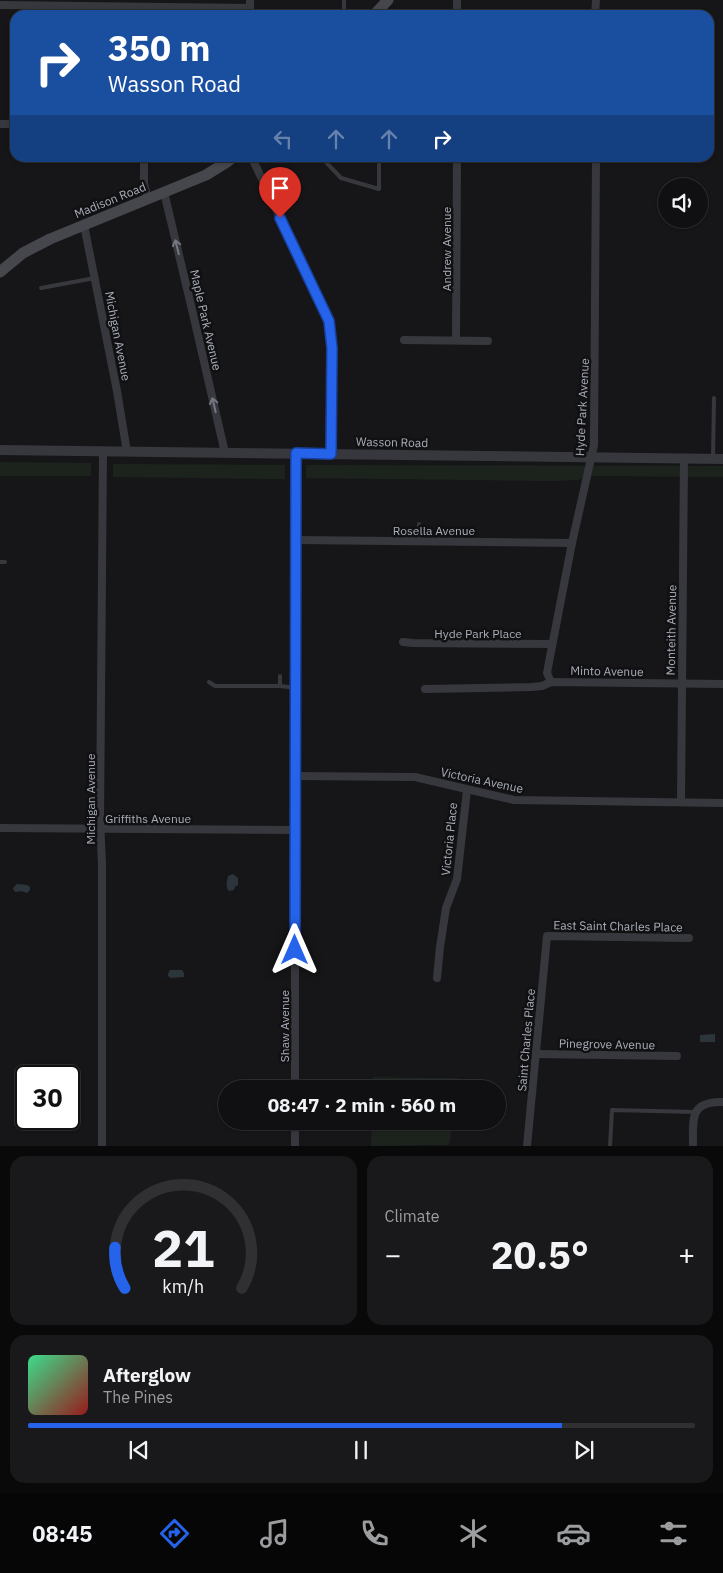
<!DOCTYPE html>
<html lang="en">
<head>
<meta charset="utf-8">
<style>
	:root { --surface:#101012; --page:#19191b; --text:#f1f3f6; --muted:#9c9d9f; --line:#303032; --accent:#2563eb }
	body { margin:0; font-family:"IBM Plex Sans",sans-serif; background:var(--page); color:var(--text); height:100vh; display:flex; flex-direction:column; font-size:19px; white-space:nowrap }
	* { box-sizing:border-box; margin:0 }
	p { font-size:16px; color:var(--muted) }
	.icon { flex:none; width:28px; height:28px; fill:none; stroke:currentColor; stroke-width:2; stroke-linecap:round; stroke-linejoin:round }
	.map { position:relative; height:1146px; overflow:hidden }
	.panel { display:flex; flex-direction:column; gap:10px; padding:10px; background:#09090a; flex:1 }
	.panel>* { flex:none }
	.guide { position:absolute; left:10px; top:10px; width:704px; height:152px; border-radius:15px; box-shadow:0 1px 4px #0004,0 0 0 1px var(--line); background:#1a4fa0; color:#fff; overflow:hidden }
	.controls { position:absolute; left:658px; top:178px; display:grid; gap:10px }
	.controls a { display:grid; place-items:center; width:50px; height:50px; border-radius:50%; background:var(--surface); box-shadow:0 1px 4px #0004,0 0 0 1px var(--line); font-size:25px }
	.speed { position:absolute; left:15px; top:1065px; display:flex; gap:10px; font-size:25px; font-weight:700; text-align:center }
	.speed>* { display:grid; place-content:center; width:65px; height:65px; border-radius:50%; background:var(--surface); box-shadow:0 1px 4px #0004,0 0 0 1px var(--line); line-height:1 }
	.speed .limit { border:2px solid #111; border-radius:8px; background:#fff; color:#111 }
	.pin { position:absolute; display:grid; place-items:center; width:42px; height:42px; color:#fff; margin:-51px -21px; border-radius:50% 50% 50% 0; rotate:-45deg; box-shadow:0 0 5px #0007 }
	.pin .icon { rotate:45deg }
	.me { position:absolute; width:55px; margin:-28px; rotate:0deg; stroke-linejoin:round; filter:drop-shadow(0 0 4px #0008) }
	.turn { display:flex; align-items:center; gap:18px; height:105px; padding:0 15px; font-size:22px }
	.turn .icon { width:65px; height:65px; stroke-width:2.5 }
	.turn b { display:block; font-size:35px; line-height:42px }
	.lanes { display:flex; align-items:center; height:48px; padding:0 15px; background:#0003; justify-content:center; gap:25px; direction:ltr }
	.lanes .off { opacity:.35 }
	.big { font-size:38px; font-weight:800; line-height:1.1 }
	.panel .card { flex:1; display:flex; flex-direction:column; justify-content:center; gap:8px; min-width:0; padding:0 18px; border-radius:15px; background:var(--page) }
	.panel .dial { align-items:center; gap:0 }
	.dial svg { height:130px; overflow:visible; fill:none; stroke:var(--line); stroke-width:7; stroke-linecap:round; text-anchor:middle }
	.dial text { fill:var(--text); stroke:none }
	.song { display:flex; align-items:center; gap:15px }
	.cover { width:60px; height:60px; border-radius:8px; background:linear-gradient(135deg,hsl(150 70% 55%),hsl(0 70% 35%)) }
	.played { height:5px; border-radius:2px; background:linear-gradient(90deg,var(--accent) 80%,var(--line) 80%) }
	.keys { display:flex; justify-content:space-around; direction:ltr }
	.heat { display:flex; justify-content:space-between; align-items:center; font-size:28px; direction:ltr }
	.panel .tiles { flex:1; display:grid; gap:10px; grid-template-columns:1fr 1fr }
	.card:last-child { grid-column:span 2 }
	.trip { position:absolute; left:218px; top:1080px; width:288px; height:50px; border-radius:25px; background:var(--surface); box-shadow:0 1px 4px #0004,0 0 0 1px var(--line); font-weight:800; line-height:50px; text-align:center }
	.tabs { display:flex; height:80px; justify-content:space-around; align-items:center; background:#060607; color:var(--muted) }
	.tabs .icon { width:35px; height:35px }
	.tabs .selected { color:var(--accent) }
	.tabs b { font-size:22px; color:var(--text) }
	.map>svg:first-child { display:block }
	.green { fill:#1c231d }
	.water { fill:#2c353c }
	.lines { fill:none; stroke-linecap:round; stroke-linejoin:round }
	.service { stroke:#37383d; stroke-width:4 }
	.minor { stroke:#37383d; stroke-width:8 }
	.tertiary { stroke:#37383d; stroke-width:10 }
	.secondary { stroke:#45474d; stroke-width:11 }
	.oneway { stroke:#757881 }
	.route-casing { stroke:#184099; stroke-width:12 }
	.route { stroke:#2563eb; stroke-width:9 }
	.labels { text-anchor:middle; dominant-baseline:central; stroke-width:5; stroke-linejoin:round; paint-order:stroke }
	.street-label { font-size:12px; fill:#a8adb8; stroke:#111113 }
</style>
</head>
<body>
<div class="map">
<svg width="723" height="1146" viewBox="0 0 723 1146">
	<rect width="100%" height="100%" fill="#161618"/>
	<g class="green">
		<polygon points="0,462 91,463 91,476 0,476"/>
		<polygon points="113,464 285,465 285,479 113,477"/>
		<polygon points="306,465 723,466 723,477 590,476 578,480 551,481 306,478"/>
		<polygon points="373,1077 458,1078 459,1089 372,1089"/>
		<polygon points="372,1121 453,1121 449,1145 371,1146"/>
	</g>
	<g class="water">
		<path d="M233 874 238 878V885L235 887 234 890 229 891C225 887 227 882 228 876Z"/>
		<polygon points="17,884 27,885 30,887 30,890 27,893 21,891 16,892 14,891 13,888"/>
		<polygon points="170,970 182,970 184,973 184,977 171,978 168,976 168,974"/>
		<polygon points="715,1034 715,1042 700,1042 700,1035"/>
	</g>
	<g class="lines">
		<g class="service">
			<polyline points="344,15 344,0"/>
			<polyline points="322,158 341,178 379,189 379,158"/>
			<polyline points="41,288 95,278"/>
			<polyline points="713,459 714,398"/>
			<polyline points="419,541 419,524"/>
			<polyline points="0,562 5,562"/>
			<polyline points="280,676 280,686 296,688"/>
			<polyline points="209,682 215,686 280,686"/>
			<polyline points="610,1146 612,1110 696,1112"/>
		</g>
		<g class="minor">
			<polyline points="250,0 250,15"/>
			<polyline points="0,5 250,8"/>
			<polyline points="457,15 457,0"/>
			<polyline points="595,15 596,0"/>
			<polyline points="0,124 15,124"/>
			<polyline points="144,158 144,184 148,199"/>
			<polyline points="252,158 329,321 332,348 331,454"/>
			<polyline points="164,192 194,318 225,453"/>
			<polyline points="84,225 117,391 127,452"/>
			<polyline points="404,340 488,341"/>
			<polyline points="456,340 457,158"/>
			<polyline points="296,540 572,543"/>
			<polyline points="403,642 413,643 552,644"/>
			<polyline points="551,682 547,673 549,662 572,543 594,445 596,158"/>
			<polyline points="425,689 532,687 542,686 551,682 723,684"/>
			<polyline points="296,776 415,777 514,800 723,803"/>
			<polyline points="681,802 684,458"/>
			<polyline points="0,828 295,830"/>
			<polyline points="437,978 440,947 446,908 457,879 467,790"/>
			<polyline points="536,1054 677,1056"/>
			<polyline points="295,1089 295,453"/>
			<polyline points="102,1146 102,864 100,819 103,452"/>
			<polyline points="295,1146 295,1121"/>
			<polyline points="527,1146 547,936 689,938"/>
			<path d="M693 1146C693 1120 689 1101 723 1102"/>
		</g>
		<polyline class="tertiary" points="0,450 723,459"/>
		<g class="secondary">
			<polyline points="374,15 388,0"/>
			<polyline points="0,272 23,253 50,239 206,175 227,162 232,158"/>
		</g>
	</g>
	<defs><path id="oneway-shaft" d="M-6 0H5M1.5-3L5.5 0L1.5 3" fill="none" stroke-width="1.6" stroke-linecap="round" stroke-linejoin="round" transform="scale(1.25)"/></defs>
	<g class="oneway">
		<use href="#oneway-shaft" transform="translate(177 247) rotate(-104)"/>
		<use href="#oneway-shaft" transform="translate(214 405) rotate(-103)"/>
	</g>
	<g class="lines">
		<defs>
			<polyline id="route" points="280,218 329,321 332,348 331,454 296,453 295,950"/>
		</defs>
		<use href="#route" class="route-casing"/>
		<use href="#route" class="route"/>
	</g>
	<g class="labels">
		<g class="street-label">
			<text transform="translate(110 200) rotate(-22)">Madison Road</text>
			<text transform="translate(446 249) rotate(-90)">Andrew Avenue</text>
			<text transform="translate(206 320) rotate(77)">Maple Park Avenue</text>
			<text transform="translate(118 336) rotate(79)">Michigan Avenue</text>
			<text transform="translate(582 407) rotate(-87)">Hyde Park Avenue</text>
			<text transform="translate(392 442) rotate(1)">Wasson Road</text>
			<text x="434" y="530">Rosella Avenue</text>
			<text transform="translate(671 630) rotate(-89)">Monteith Avenue</text>
			<text x="478" y="633">Hyde Park Place</text>
			<text transform="translate(607 671) rotate(1)">Minto Avenue</text>
			<text transform="translate(482 780) rotate(12)">Victoria Avenue</text>
			<text transform="translate(90 799) rotate(-90)">Michigan Avenue</text>
			<text x="148" y="818">Griffiths Avenue</text>
			<text transform="translate(449 839) rotate(-84)">Victoria Place</text>
			<text transform="translate(618 926) rotate(1)">East Saint Charles Place</text>
			<text transform="translate(284 1026) rotate(-90)">Shaw Avenue</text>
			<text transform="translate(526 1040) rotate(-85)">Saint Charles Place</text>
			<text transform="translate(607 1044) rotate(1)">Pinegrove Avenue</text>
		</g>
	</g>
</svg>
<div class="controls">
<a><svg class="icon" aria-label="sound" viewBox="0 0 24 24"><path d="M4 9h4l5-4v14l-5-4H4zM17 9q2 3 0 6"/></svg></a>
</div>
<div class="speed"><div class="limit">30</div></div>
<div class="pin" style="left:280px;top:218px;background:#d93025"><svg class="icon" aria-label="arrive" viewBox="0 0 24 24"><path d="M6 21V4h12l-3 4 3 4H6"/></svg></div>
<svg class="me" style="left:295px;top:950px" viewBox="-20 -20 40 40"><path d="M0-17L14 15 0 8-14 15z" fill="#2563eb" stroke="#fff" stroke-width="4"/></svg>
<div class="trip">08:47 · 2 min · 560 m</div>
<div class="guide">
<div class="turn"><svg class="icon" aria-label="right" viewBox="0 0 24 24"><path d="M7 20v-9h11M14 6l5 5-5 5"/></svg><div><b>350 m</b>Wasson Road</div></div>
<div class="lanes"><svg class="icon off" aria-label="left" viewBox="0 0 24 24"><path d="M17 20v-9H6M10 6l-5 5 5 5"/></svg><svg class="icon off" aria-label="ahead" viewBox="0 0 24 24"><path d="M12 20V5M6 11l6-6 6 6"/></svg><svg class="icon off" aria-label="ahead" viewBox="0 0 24 24"><path d="M12 20V5M6 11l6-6 6 6"/></svg><svg class="icon" aria-label="right" viewBox="0 0 24 24"><path d="M7 20v-9h11M14 6l5 5-5 5"/></svg></div>
</div>
</div>
<section class="panel">
<div class="tiles">
<div class="card dial"><svg viewBox="0 0 100 80">
<path d="M14 69A42 42 0 1 1 86 69"/>
<path d="M14 69A42 42 0 0 1 8 44" stroke="#2563eb"/>
<text x="50" y="56" font-size="32" font-weight="700">21</text>
<text x="50" y="72" font-size="11">km/h</text>
</svg></div>
<div class="card"><p>Climate</p>
<div class="heat"><a>−</a><b class="big">20.5°</b><a>+</a></div>
</div>
<div class="card">
<div class="song"><i class="cover"></i><div><b>Afterglow</b><p>The Pines</p></div></div>
<div class="played"></div>
<div class="keys"><svg class="icon" aria-label="previous" viewBox="0 0 24 24"><path d="M18 5L8 12l10 7zM5 5v14"/></svg><svg class="icon" aria-label="pause" viewBox="0 0 24 24"><path d="M8 5v14M16 5v14"/></svg><svg class="icon" aria-label="next" viewBox="0 0 24 24"><path d="M6 5l10 7-10 7zM19 5v14"/></svg></div>
</div>
</div>
</section>
<nav class="tabs">
<b>08:45</b>
<svg class="icon selected" aria-label="directions" viewBox="0 0 24 24"><path d="M12 3l9 9-9 9-9-9zM9 14v-3h6M13 9l2 2-2 2"/></svg>
<svg class="icon" aria-label="music" viewBox="0 0 24 24"><path d="M9 18V5l10-2v13"/><circle cx="6" cy="18" r="3"/><circle cx="16" cy="16" r="3"/></svg>
<svg class="icon" aria-label="phone" viewBox="0 0 24 24"><path d="M5 4h4l2 5-3 2q2 4 5 5l2-3 5 2v4C11 20 4 13 5 4z"/></svg>
<svg class="icon" aria-label="climate" viewBox="0 0 24 24"><path d="M12 3v18M4 7l16 10M4 17L20 7"/></svg>
<svg class="icon" aria-label="car" viewBox="0 0 24 24"><path d="M5 17H2v-5l4-1 3-4h7l3 4 3 1v5h-3M9 17h6M6 11h13"/><circle cx="7" cy="17" r="2"/><circle cx="17" cy="17" r="2"/></svg>
<svg class="icon" aria-label="filters" viewBox="0 0 24 24"><path d="M4 7h16M4 17h16"/><circle cx="9" cy="7" r="2"/><circle cx="15" cy="17" r="2"/></svg>
</nav>
</body>
</html>
